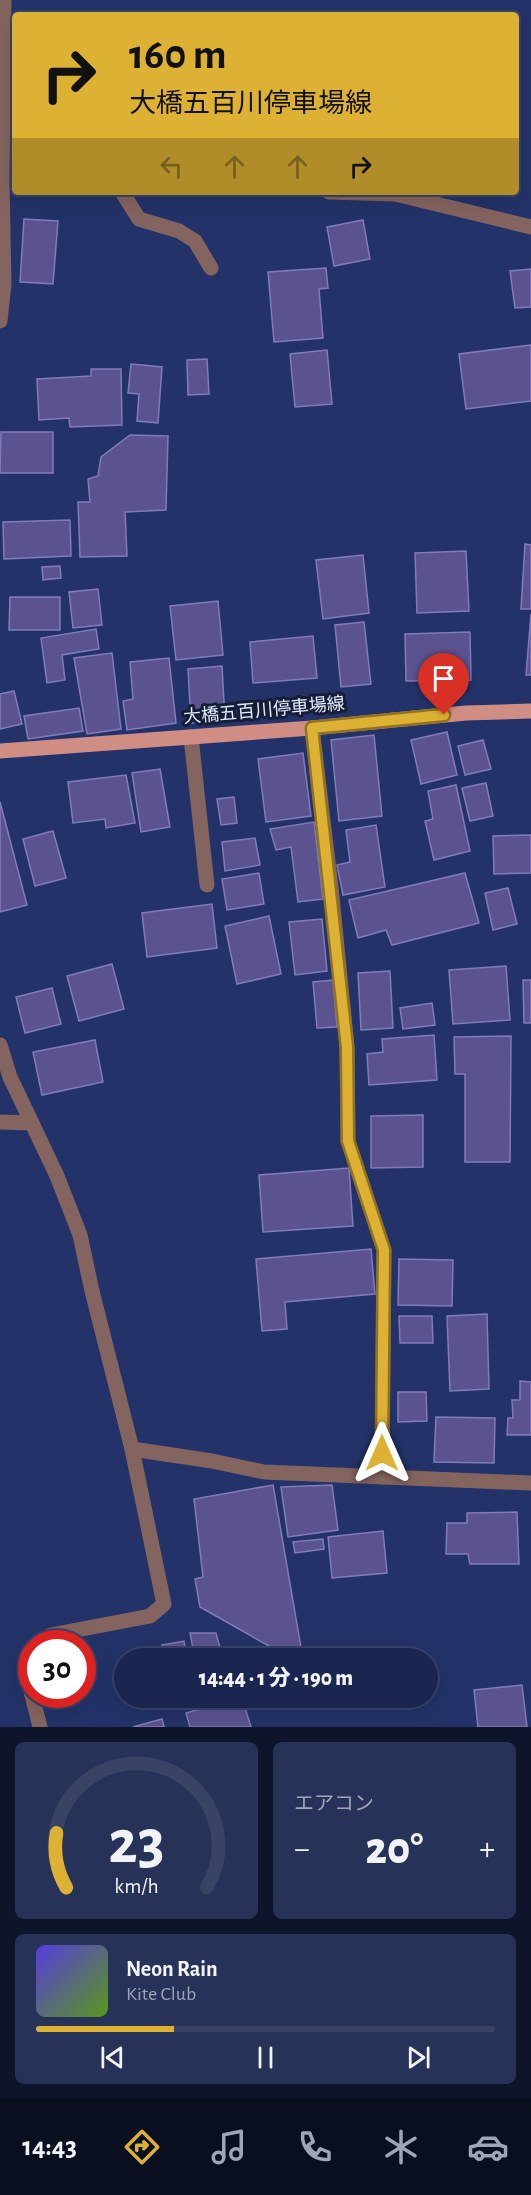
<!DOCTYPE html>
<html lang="ja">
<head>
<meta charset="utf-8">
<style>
	:root { --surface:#1a264f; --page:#273259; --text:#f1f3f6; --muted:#9fa5b7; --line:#384366; --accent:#ddb133 }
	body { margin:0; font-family:"Alegreya Sans","Noto Sans JP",sans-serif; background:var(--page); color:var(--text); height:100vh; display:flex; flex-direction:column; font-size:22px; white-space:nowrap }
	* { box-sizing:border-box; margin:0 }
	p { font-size:20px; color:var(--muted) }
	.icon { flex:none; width:33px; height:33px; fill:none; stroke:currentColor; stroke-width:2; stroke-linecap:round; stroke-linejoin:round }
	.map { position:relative; height:1727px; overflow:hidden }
	.details { display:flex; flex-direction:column; gap:15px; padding:15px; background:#0e152b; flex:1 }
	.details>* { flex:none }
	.hud { position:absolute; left:12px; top:12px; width:507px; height:183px; border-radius:6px; box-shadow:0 6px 24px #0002,0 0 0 2px var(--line); background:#ddb133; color:#111; overflow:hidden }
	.speed { position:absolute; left:18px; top:1630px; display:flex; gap:12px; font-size:30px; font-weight:700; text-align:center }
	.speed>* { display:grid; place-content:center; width:78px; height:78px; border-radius:50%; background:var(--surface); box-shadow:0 6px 24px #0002,0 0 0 2px var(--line); line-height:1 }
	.speed .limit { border:9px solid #d22; background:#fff; color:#111 }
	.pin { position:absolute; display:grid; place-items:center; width:51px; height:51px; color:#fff; margin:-62px -26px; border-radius:50% 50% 50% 0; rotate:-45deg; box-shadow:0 0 6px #0007 }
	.pin .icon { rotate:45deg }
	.me { position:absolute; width:66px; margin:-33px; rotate:0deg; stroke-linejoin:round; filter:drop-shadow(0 0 4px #0008) }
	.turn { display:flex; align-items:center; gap:21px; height:126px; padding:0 18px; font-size:27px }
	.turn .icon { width:78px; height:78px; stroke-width:2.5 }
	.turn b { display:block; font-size:42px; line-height:51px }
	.lanes { display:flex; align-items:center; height:57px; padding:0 18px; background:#0003; justify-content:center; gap:30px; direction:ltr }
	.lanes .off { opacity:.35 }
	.big { font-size:45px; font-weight:800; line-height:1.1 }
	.details .widget { flex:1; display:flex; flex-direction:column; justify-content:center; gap:9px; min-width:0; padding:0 21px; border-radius:9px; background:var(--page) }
	.details .dial { align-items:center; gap:0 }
	.dial svg { height:156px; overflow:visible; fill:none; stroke:var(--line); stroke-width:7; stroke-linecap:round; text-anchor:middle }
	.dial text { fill:var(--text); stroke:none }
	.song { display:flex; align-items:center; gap:18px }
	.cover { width:72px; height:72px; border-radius:9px; background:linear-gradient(135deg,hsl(250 70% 55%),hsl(90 70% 35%)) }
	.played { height:6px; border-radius:3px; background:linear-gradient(90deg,var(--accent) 30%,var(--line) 30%) }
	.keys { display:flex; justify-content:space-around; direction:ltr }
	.heat { display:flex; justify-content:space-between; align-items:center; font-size:33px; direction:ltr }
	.details .tiles { flex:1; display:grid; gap:15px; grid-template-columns:1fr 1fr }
	.widget:last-child { grid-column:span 2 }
	.trip { position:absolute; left:114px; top:1648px; width:324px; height:60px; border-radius:30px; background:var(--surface); box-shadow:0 6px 24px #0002,0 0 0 2px var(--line); font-weight:800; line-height:60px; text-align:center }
	.tab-bar { display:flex; height:96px; justify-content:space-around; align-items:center; background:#0a0f20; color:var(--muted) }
	.tab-bar .icon { width:42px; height:42px }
	.tab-bar .current { color:var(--accent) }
	.tab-bar b { font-size:27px; color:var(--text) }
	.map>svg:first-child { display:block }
	.building { fill:#5b5390; stroke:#827bbb; stroke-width:1.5 }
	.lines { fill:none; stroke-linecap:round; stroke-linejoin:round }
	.minor { stroke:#84645f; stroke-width:15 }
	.major { stroke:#cf8d84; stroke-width:15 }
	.route-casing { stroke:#907321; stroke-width:15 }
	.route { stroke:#ddb133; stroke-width:10 }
	.labels { text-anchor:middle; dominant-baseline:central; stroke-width:6; stroke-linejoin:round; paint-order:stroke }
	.street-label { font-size:18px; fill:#e3ebff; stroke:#151e36 }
</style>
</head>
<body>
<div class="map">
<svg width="531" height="1727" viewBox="0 0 531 1727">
	<rect width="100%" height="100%" fill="#233369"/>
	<g class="building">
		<polygon points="24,219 58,221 53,284 20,282"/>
		<polygon points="363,220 370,259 334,266 327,227"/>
		<polygon points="326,268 328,288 319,289 323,338 274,342 268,272"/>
		<polygon points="531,269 531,307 515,308 510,271"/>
		<polygon points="531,345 531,401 466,409 459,354"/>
		<polygon points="327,350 332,404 295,407 290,354"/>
		<polygon points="207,359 209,394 188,395 187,360"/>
		<polygon points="131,364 162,367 158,423 137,421 139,394 128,393"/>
		<polygon points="91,369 121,369 122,425 70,427 69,418 39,420 37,379 91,376"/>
		<polygon points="1,432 53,432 53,473 0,473"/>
		<polygon points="130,435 168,436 166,510 125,512 127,556 80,557 78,502 90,502 88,479 98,476 101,457"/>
		<polygon points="70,520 71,556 4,559 3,522"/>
		<polygon points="525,544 531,545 531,609 521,609"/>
		<polygon points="466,551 469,611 417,613 415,553"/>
		<polygon points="363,555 369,613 323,619 316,560"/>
		<polygon points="60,566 61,578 43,580 42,567"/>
		<polygon points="98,589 102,625 73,628 69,592"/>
		<polygon points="10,597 60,597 60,630 9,630"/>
		<polygon points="218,601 223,655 176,660 170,606"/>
		<polygon points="531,614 531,675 526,675"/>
		<polygon points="364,622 371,684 341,687 335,625"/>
		<polygon points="96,629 99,649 62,655 65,680 47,683 41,638"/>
		<polygon points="470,632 471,680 406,681 405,634"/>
		<polygon points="313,636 317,678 253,683 250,642"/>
		<polygon points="112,653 121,729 87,734 74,658"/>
		<polygon points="169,658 176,723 127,730 123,701 133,699 130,662"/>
		<polygon points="222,666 225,721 191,723 188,669"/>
		<polygon points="14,691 22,724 0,729 0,694"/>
		<polygon points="79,708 83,731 28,739 24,716"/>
		<polygon points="447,732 457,775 421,784 411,740"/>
		<polygon points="374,735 382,816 339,821 331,740"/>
		<polygon points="483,740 491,769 465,775 458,746"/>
		<polygon points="303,753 311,816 266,822 258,759"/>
		<polygon points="160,769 170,827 141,832 132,773"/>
		<polygon points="126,775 135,823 106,828 105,819 73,823 68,782"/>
		<polygon points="486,783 493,816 470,821 462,788"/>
		<polygon points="456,785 470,851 434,860 425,821 433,819 428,791"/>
		<polygon points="234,797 237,823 221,825 217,799"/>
		<polygon points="0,802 27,905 0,912"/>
		<polygon points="314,822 323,899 298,902 291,847 276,850 270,829"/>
		<polygon points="376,825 385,887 343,895 337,865 350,862 346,830"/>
		<polygon points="53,831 66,878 35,886 23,839"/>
		<polygon points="531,835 531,873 494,874 493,836"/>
		<polygon points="255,838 260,865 225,871 222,842"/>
		<polygon points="259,873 264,904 227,910 222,879"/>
		<polygon points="465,873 479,923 392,945 386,930 358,938 349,900"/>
		<polygon points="508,888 517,924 493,930 485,893"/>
		<polygon points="212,904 217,948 147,957 142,913"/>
		<polygon points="269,916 281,974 237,984 225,926"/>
		<polygon points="322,919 327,971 295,975 289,922"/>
		<polygon points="112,964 124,1009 79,1021 67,976"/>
		<polygon points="506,966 510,1020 453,1024 449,970"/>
		<polygon points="390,971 393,1028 361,1030 358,973"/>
		<polygon points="333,980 337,1027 317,1028 313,982"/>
		<polygon points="523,980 531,980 531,1023 524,1023"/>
		<polygon points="52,988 61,1024 25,1033 16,997"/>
		<polygon points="432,1003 435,1025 403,1029 400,1008"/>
		<polygon points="434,1035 437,1080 369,1085 367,1054 383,1052 382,1039"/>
		<polygon points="511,1036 510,1162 465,1162 465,1074 455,1074 454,1037"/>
		<polygon points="95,1040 103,1082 42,1095 33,1052"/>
		<polygon points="423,1115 423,1167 371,1168 371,1116"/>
		<polygon points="349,1168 353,1226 263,1232 259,1175"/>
		<polygon points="371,1249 375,1294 285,1302 287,1329 262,1331 256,1259"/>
		<polygon points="399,1259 453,1260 452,1306 398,1305"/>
		<polygon points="487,1314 489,1389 450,1391 447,1316"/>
		<polygon points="399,1316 432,1316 433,1343 400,1343"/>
		<polygon points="520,1381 531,1382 531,1435 507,1435 508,1418 513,1418 512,1400 520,1400"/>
		<polygon points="398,1392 426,1392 427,1421 398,1422"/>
		<polygon points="436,1417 495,1418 494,1463 434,1462"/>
		<polygon points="273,1485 303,1659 292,1659 200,1607 195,1579 203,1577 194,1499"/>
		<polygon points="332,1485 338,1530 288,1537 281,1487"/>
		<polygon points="517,1512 519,1564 470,1564 468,1554 446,1554 447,1523 467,1523 467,1513"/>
		<polygon points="383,1531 387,1573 332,1578 328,1537"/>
		<polygon points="323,1539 324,1549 295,1553 293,1542"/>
		<polygon points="190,1633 216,1633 223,1659 195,1659"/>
		<polygon points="184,1641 187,1659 164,1659 162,1645"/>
		<polygon points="522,1685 527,1727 478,1727 474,1690"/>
		<polygon points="238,1698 242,1698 251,1727 190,1727 186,1713"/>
		<polygon points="162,1719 164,1727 133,1727"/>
	</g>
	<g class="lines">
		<g class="minor">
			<polyline points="122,192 139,219 179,231 195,241 211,268"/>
			<polyline points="329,192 395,194 531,227"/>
			<polyline points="0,321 4,284 2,180 4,0"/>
			<polyline points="312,728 331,887 347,1047 348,1141 384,1250 382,1477"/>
			<polyline points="191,737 207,885"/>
			<polyline points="0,1045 10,1077 57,1176 80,1235 92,1291 132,1449 212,1461 264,1472 531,1483"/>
			<polyline points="0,1122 32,1123"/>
			<polyline points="36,1644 51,1635 150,1616 164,1604 132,1449"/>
			<polyline points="32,1649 26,1662 32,1695"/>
			<polyline points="32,1695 40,1727"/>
		</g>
		<polyline class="major" points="0,751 312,728 466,713 531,711"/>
	</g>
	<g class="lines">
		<defs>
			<polyline id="route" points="382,1453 384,1250 348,1141 347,1047 312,728 444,715"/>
		</defs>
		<use href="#route" class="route-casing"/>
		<use href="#route" class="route"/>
	</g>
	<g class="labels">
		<g class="street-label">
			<text transform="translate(264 711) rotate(-5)">大橋五百川停車場線</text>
		</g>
	</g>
</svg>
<div class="speed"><div class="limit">30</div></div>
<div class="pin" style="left:444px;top:715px;background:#d93025"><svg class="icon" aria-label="arrive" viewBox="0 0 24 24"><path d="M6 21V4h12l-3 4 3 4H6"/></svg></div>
<svg class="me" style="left:382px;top:1453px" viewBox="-20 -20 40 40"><path d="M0-17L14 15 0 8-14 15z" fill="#ddb133" stroke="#fff" stroke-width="4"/></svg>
<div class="trip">14:44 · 1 分 · 190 m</div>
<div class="hud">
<div class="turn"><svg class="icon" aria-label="right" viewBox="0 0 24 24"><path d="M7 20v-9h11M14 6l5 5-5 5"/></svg><div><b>160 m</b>大橋五百川停車場線</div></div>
<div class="lanes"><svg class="icon off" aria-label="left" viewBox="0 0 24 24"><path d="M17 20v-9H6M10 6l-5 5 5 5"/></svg><svg class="icon off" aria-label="ahead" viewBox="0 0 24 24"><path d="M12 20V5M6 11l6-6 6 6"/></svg><svg class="icon off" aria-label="ahead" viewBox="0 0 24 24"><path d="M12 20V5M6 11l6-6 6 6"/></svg><svg class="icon" aria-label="right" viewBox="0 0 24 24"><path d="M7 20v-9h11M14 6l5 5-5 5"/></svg></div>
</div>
</div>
<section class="details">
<div class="tiles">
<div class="widget dial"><svg viewBox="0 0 100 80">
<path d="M14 69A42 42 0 1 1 86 69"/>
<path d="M14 69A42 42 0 0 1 9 41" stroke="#ddb133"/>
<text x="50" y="56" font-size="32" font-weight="700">23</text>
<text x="50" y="72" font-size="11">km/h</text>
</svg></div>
<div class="widget"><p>エアコン</p>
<div class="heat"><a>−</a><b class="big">20°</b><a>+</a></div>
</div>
<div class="widget">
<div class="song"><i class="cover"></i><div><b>Neon Rain</b><p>Kite Club</p></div></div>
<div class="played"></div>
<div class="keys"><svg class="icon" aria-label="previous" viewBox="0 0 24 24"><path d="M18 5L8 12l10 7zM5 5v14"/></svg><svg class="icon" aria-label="pause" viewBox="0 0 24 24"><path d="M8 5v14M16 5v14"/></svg><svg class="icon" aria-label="next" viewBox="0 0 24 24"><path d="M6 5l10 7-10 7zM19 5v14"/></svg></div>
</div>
</div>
</section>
<nav class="tab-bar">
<b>14:43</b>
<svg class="icon current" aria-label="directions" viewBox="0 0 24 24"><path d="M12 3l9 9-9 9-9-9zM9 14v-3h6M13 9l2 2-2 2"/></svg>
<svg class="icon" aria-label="music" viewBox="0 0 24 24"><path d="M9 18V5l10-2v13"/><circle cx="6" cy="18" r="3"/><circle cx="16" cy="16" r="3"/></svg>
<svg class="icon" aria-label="phone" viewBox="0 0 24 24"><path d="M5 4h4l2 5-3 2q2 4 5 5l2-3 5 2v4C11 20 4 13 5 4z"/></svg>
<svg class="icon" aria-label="climate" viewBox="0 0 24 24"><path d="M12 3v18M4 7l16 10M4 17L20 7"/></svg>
<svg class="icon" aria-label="car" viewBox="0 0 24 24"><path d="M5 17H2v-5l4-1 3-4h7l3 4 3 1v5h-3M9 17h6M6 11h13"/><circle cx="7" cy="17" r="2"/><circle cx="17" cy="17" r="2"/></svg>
</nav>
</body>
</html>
